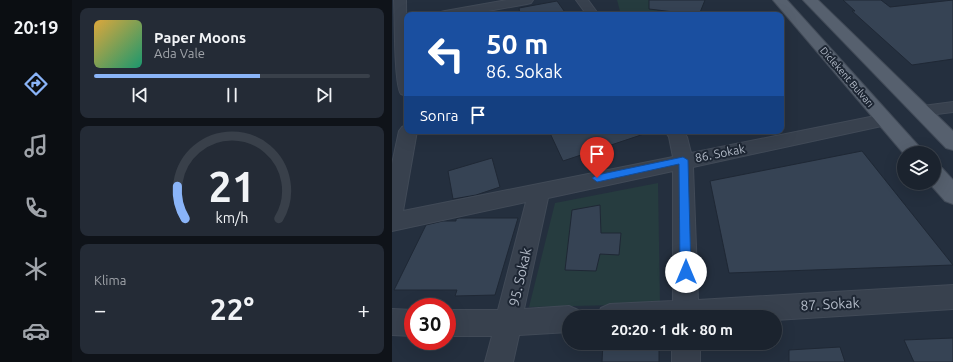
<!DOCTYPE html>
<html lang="tr">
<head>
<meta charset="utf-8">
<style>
	:root { --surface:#1b232e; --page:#242b36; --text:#f1f3f6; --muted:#a0a4aa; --line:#39404a; --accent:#8ab4f8 }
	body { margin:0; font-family:Ubuntu,sans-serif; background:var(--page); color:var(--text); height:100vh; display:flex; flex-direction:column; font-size:15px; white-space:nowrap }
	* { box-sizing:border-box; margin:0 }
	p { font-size:13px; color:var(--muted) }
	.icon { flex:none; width:22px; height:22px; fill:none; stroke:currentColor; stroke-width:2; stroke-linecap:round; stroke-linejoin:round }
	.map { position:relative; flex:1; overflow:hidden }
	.side { display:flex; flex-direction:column; gap:8px; padding:8px; background:#0f1319; width:320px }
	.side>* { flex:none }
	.banner { position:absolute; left:12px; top:12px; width:380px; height:122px; border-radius:8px; box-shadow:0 4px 16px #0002,0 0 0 1px var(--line); background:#1a4fa0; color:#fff; overflow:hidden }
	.controls { position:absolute; left:505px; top:146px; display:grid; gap:8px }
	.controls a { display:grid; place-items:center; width:44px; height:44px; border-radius:50%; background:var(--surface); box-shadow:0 4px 16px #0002,0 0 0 1px var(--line); font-size:20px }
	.speed { position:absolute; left:12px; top:298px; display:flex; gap:8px; font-size:20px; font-weight:700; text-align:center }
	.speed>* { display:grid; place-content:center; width:52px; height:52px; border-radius:50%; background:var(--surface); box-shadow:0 4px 16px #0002,0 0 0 1px var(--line); line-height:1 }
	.speed .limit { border:6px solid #d22; background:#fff; color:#111 }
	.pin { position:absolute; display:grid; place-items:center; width:34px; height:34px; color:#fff; margin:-41px -17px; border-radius:50% 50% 50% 0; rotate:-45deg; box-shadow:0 0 4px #0007 }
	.pin .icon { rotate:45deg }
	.me { position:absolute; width:44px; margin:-22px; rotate:0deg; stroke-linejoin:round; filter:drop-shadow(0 0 3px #0008) }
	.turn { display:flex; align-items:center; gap:14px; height:84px; padding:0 16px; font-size:18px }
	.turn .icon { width:52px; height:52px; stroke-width:2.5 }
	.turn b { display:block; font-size:28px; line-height:34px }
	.then { display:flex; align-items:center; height:38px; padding:0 16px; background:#0003; gap:8px; font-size:15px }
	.big { font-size:30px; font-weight:600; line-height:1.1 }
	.side .card { flex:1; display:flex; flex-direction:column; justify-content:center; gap:6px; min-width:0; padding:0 14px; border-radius:8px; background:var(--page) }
	.side .dial { align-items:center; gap:0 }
	.dial svg { height:104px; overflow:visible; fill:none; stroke:var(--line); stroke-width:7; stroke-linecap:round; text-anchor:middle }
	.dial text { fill:var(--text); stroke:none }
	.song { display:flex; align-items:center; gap:12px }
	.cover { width:48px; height:48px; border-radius:6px; background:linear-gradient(135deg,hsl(40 70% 55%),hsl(160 70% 35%)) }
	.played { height:4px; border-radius:2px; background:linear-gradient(90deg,var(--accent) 60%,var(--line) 60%) }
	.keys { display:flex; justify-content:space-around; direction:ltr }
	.heat { display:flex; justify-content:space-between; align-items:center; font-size:22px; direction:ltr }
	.trip { position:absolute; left:170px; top:310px; width:220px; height:40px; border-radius:20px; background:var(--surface); box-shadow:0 4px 16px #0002,0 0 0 1px var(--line); font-weight:600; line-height:40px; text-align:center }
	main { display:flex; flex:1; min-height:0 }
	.tab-bar { display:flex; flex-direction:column; width:72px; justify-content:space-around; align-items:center; background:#0b0e12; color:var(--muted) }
	.tab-bar .icon { width:28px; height:28px }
	.tab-bar .current { color:var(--accent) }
	.tab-bar b { font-size:18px; color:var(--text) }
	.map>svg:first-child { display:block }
	.green { fill:#263c3f }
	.building { fill:#364354; stroke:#1f2835 }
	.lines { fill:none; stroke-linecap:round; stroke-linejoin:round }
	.minor-casing { stroke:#414a57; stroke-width:2 }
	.major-casing { stroke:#414a57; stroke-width:2 }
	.minor { fill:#38414e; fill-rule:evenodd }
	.major { fill:#56606e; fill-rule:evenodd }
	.route { fill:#1a73e8; stroke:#114b97 }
	.labels { text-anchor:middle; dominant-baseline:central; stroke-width:4; stroke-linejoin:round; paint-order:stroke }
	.far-street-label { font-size:10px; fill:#b4bcc9; stroke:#1d2633 }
	.street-label { font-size:12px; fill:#b4bcc9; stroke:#1d2633 }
	.near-street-label { font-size:14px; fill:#b4bcc9; stroke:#1d2633 }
</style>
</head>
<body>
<main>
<nav class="tab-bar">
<b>20:19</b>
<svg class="icon current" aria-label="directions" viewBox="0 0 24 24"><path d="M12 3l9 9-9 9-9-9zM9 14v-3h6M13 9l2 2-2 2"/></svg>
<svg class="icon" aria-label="music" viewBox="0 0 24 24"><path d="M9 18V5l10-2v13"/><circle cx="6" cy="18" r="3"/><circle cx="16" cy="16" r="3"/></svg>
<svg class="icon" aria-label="phone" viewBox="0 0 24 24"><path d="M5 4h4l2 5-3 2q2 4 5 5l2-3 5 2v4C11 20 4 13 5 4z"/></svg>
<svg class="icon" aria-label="climate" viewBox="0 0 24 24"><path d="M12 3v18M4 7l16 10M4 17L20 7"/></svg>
<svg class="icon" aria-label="car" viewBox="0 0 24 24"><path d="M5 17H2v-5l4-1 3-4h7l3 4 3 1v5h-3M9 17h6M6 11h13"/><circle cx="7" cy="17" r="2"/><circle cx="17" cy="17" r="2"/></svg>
</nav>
<section class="side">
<div class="card">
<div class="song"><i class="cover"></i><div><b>Paper Moons</b><p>Ada Vale</p></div></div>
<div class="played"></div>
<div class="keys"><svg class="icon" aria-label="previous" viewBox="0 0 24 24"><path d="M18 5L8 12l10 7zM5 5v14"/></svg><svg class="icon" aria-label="pause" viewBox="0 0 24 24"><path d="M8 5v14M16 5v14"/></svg><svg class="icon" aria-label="next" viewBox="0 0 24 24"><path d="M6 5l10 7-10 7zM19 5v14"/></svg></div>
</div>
<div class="card dial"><svg viewBox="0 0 100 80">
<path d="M14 69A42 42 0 1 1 86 69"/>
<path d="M14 69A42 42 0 0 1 8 44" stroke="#8ab4f8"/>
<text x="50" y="56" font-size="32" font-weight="700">21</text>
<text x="50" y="72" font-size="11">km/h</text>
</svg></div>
<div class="card"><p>Klima</p>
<div class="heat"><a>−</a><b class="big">22°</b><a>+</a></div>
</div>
</section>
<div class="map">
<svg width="561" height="362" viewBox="0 0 561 362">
	<rect width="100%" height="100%" fill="#242f3e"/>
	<g class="green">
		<polygon points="225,0 262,0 267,14 229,15"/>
		<polygon points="266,183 268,304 137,307 163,203"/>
	</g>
	<g class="building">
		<polygon points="257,0 313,0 307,15 257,9"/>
		<polygon points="451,0 489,0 498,7 561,0 561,59 520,65 460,11 463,11"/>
		<polygon points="165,1 175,15 128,15 127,8"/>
		<polygon points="157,131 252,131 252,134 171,161"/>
		<polygon points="470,151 561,265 337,273 318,181"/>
		<polygon points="100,158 108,187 84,195 61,199 56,171"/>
		<polygon points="208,205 209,233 229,233 227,255 208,254 204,271 173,270 180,210"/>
		<polygon points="67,218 126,218 103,295 63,296 65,290 2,290 34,225 51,221 64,221 64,219"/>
		<polygon points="561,338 561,362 522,362 512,340"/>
		<polygon points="211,343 267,343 267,362 210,362"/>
		<polygon points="448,347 453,362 397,362 397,350"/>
	</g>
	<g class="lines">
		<defs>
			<g id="minor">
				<path d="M2 0H14L15 96 9 94C2 84 3 17 2 0Z"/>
				<polygon points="115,0 141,0 139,3 135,4 74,15 47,15 49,12 53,11"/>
				<polygon points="184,0 196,0 207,15 195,15"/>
				<polygon points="561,102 561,112 529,116 523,115 521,111 523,107"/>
				<polygon points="493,114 499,116 502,120 499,124 301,167 306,300 561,285 561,309 383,320 383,317 205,317 209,308 218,304 281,301 281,171 156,198 132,309 177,306 186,310 189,317 177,317 177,332 127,335 121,362 93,362 100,336 55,336 55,310 106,310 134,202 0,231 0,164 7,131 10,127 15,125 15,131 25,131 11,211 281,157 277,137 273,131 291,131 295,137 299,153"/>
				<polygon points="0,309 21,310 21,336 0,335"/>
				<rect x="280" y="343" width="28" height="19"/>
			</g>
			<g id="major">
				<polygon points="381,0 395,0 533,153 512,154"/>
				<polygon points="411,0 426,0 561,131 561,150 554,148"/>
				<polygon points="542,166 550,168 561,180 561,204 553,201 537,183 542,183"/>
			</g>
		</defs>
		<use href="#minor" class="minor-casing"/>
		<use href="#major" class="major-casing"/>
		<use href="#minor" class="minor"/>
		<use href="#major" class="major"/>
	</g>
	<polygon class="route" points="291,157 296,160 299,272 298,276 294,277 290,276 288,272 287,164 205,182 200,178 205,175"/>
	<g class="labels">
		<g class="far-street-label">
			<text transform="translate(455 77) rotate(49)">Diclekent Bulvarı</text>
		</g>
		<g class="street-label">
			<text transform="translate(328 153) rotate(-11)">86. Sokak</text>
		</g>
		<g class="near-street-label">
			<text transform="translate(128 277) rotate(-77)">95. Sokak</text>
			<text transform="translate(438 304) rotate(-3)">87. Sokak</text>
		</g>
	</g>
</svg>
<div class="controls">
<a><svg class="icon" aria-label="layers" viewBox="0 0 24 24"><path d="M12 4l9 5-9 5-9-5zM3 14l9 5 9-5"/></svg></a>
</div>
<div class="speed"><div class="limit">30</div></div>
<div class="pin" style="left:205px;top:178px;background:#d93025"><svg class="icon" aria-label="arrive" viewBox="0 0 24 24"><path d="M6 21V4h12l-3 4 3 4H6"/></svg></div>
<svg class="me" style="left:294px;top:272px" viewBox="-20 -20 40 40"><circle r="19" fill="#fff"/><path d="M0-13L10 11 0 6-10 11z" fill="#1a73e8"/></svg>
<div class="trip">20:20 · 1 dk · 80 m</div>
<div class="banner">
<div class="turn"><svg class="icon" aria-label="left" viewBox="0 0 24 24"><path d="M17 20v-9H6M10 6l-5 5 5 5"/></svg><div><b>50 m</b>86. Sokak</div></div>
<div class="then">Sonra<svg class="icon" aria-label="arrive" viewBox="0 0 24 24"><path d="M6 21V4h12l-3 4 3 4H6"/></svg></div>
</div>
</div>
</main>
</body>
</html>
